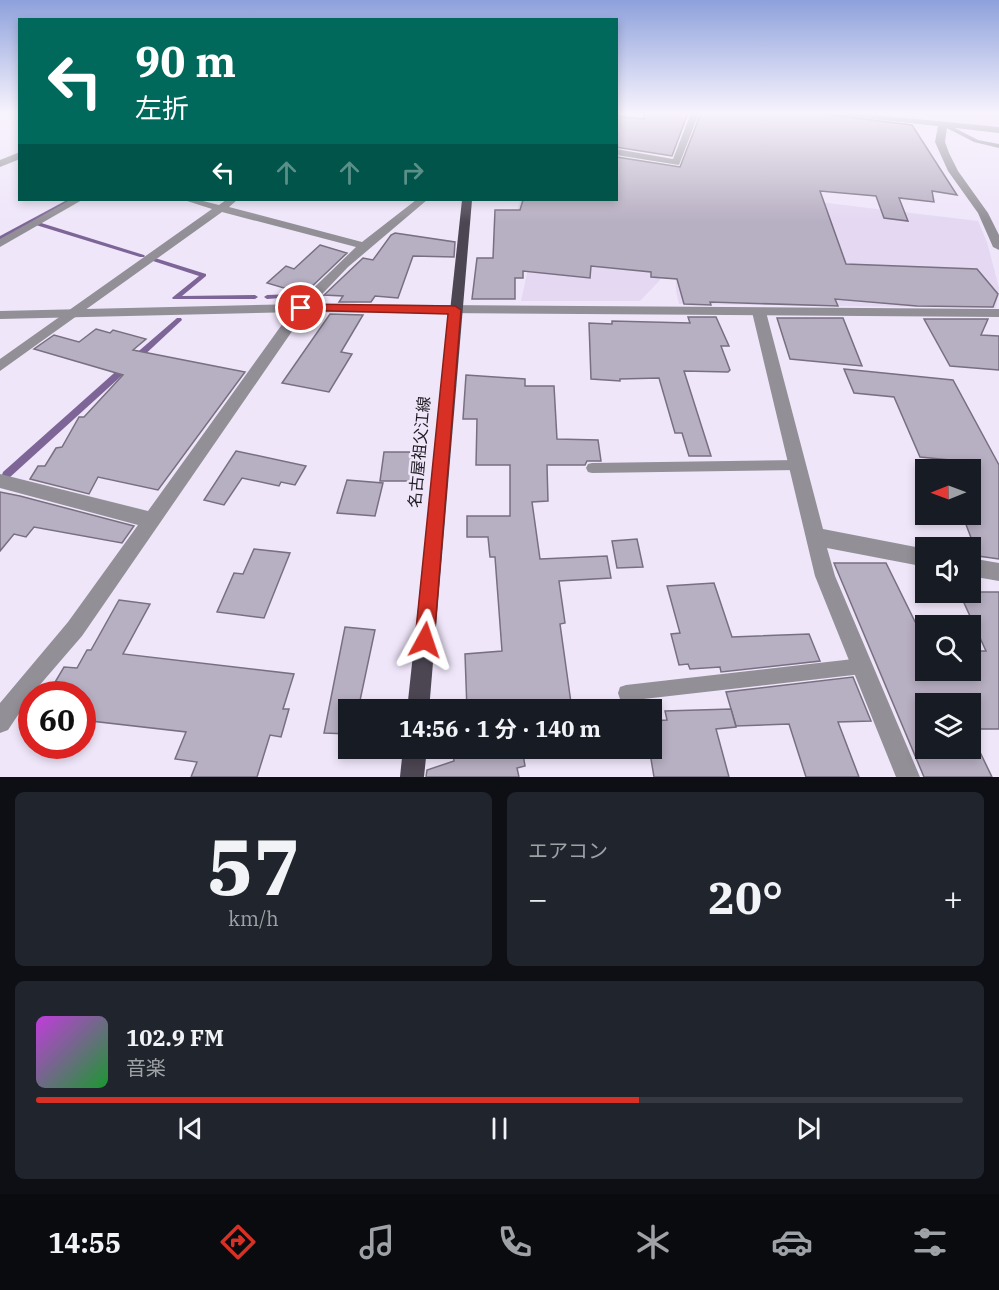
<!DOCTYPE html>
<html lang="ja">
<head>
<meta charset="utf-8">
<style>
	:root { --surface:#171b24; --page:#20242c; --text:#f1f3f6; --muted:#9ea1a6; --line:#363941; --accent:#d93025 }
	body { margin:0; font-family:"IBM Plex Serif","Noto Sans JP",serif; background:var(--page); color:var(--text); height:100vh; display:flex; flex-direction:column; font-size:22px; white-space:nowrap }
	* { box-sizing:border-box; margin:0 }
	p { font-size:20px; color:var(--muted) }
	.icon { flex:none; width:33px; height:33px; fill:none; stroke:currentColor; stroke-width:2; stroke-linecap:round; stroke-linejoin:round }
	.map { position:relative; height:777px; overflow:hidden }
	.side { display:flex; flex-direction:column; gap:15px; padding:15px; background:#0d0f14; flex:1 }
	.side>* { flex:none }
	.guide { position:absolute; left:18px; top:18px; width:600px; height:183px; border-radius:0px; box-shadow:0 3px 9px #0003; background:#00695c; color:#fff; overflow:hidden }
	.needle { width:39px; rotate:269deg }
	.buttons { position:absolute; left:915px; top:459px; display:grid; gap:12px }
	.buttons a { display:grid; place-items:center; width:66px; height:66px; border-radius:0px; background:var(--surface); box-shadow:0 3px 9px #0003; font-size:30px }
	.speed { position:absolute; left:18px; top:681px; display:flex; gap:12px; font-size:30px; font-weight:700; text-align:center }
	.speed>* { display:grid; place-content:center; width:78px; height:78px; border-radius:50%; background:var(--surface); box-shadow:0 3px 9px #0003; line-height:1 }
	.speed .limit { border:9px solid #d22; background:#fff; color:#111 }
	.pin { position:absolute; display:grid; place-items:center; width:51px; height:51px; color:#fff; margin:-26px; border:3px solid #fff; border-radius:50%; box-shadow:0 2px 6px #0007 }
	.me { position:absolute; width:66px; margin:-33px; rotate:5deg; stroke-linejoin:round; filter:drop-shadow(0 0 4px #0008) }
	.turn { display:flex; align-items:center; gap:21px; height:126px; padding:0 18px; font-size:27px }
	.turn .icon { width:78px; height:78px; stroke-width:2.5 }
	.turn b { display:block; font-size:42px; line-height:51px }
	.lanes { display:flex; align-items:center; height:57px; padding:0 18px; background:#0003; justify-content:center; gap:30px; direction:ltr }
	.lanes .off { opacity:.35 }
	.big { font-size:45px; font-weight:700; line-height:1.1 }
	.side .card { flex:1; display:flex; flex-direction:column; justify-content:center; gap:9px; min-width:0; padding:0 21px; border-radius:9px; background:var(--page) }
	.side .dial { align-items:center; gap:0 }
	.dial b { font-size:78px; line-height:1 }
	.song { display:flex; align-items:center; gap:18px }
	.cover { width:72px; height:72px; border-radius:9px; background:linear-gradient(135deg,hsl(290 70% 55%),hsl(130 70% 35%)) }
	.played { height:6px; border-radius:3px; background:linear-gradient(90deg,var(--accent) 65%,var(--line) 65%) }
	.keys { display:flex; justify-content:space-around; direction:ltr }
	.heat { display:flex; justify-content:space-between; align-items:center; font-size:33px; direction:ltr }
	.side .tiles { flex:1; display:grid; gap:15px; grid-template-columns:1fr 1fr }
	.card:last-child { grid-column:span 2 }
	.trip { position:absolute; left:338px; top:699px; width:324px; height:60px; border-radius:0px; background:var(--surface); box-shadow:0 3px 9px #0003; font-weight:700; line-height:60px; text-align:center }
	.menu { display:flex; height:96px; justify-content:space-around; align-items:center; background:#090b0e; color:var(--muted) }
	.menu .icon { width:42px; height:42px }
	.menu .active { color:var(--accent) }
	.menu b { font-size:27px; color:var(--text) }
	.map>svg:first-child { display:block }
	.built { fill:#e4d8f2 }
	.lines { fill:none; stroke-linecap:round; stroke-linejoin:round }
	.stream { fill:#7e6597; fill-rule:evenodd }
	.building { fill:#b7afc2; stroke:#787081; stroke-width:1.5 }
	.service { fill:#928f97; fill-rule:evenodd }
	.minor { fill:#928f97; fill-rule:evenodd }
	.tertiary { fill:#928f97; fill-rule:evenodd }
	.primary { fill:#4c4653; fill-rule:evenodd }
	.route { fill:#d93025; stroke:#8d1f18; stroke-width:1.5 }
	.labels { text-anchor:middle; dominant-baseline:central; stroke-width:5; stroke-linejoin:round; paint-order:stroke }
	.street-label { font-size:16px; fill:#1e1b21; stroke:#efe6fa }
</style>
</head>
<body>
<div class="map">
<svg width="999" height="777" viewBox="0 0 999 777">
	<rect width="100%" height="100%" fill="#efe6fa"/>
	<g class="built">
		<polygon points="847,113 999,113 999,127"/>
		<polygon points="677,185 978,221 987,242 999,288 996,308 679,304 676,291 675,209"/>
		<polygon points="520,200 616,200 659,260 660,280 640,301 521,301 536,233 511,230"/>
	</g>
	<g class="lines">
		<g class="stream">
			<polygon points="67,200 73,200 0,240 0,236"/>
			<polygon points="38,222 144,255 145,256 144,257 140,257 36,225 36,223"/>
			<polygon points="155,258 206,274 206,276 182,296 255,295 258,297 255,299 173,299 172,298 173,297 199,276 153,261 153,259"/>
			<polygon points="293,294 296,296 295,297 267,299 264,297 267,295"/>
			<polygon points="177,318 181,318 182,320 139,360 133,360 132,358 133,356"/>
			<polygon points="125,365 129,368 128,370 9,478 6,479 3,478 2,475 3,472 122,366"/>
		</g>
	</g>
	<g class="building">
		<polygon points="644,113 688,113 672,156 616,147 616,116 644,119"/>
		<polygon points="701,113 814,113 912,125 957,195 932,191 934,202 899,198 908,221 884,218 876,196 820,191 846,264 977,269 998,294 993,307 917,306 835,299 838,306 710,302 711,305 684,304 677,279 651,277 651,272 591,266 590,278 523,271 523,278 515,278 515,299 472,299 477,258 493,258 495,210 520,210 523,200 616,200 616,157 680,167"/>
		<polygon points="395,233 455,242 454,257 413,256 398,298 375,296 371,302 339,302 343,296 324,295 363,258 373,260 391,235"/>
		<polygon points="320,245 347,253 304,294 267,283 286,266 294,269"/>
		<polygon points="330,314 363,315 341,352 352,354 329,392 282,383"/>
		<polygon points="688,317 716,317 729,346 721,346 730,370 728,372 684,371 711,456 689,456 682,433 675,433 659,378 620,379 620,381 591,379 589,323 612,324 612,321 690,323"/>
		<polygon points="777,318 843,318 862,366 790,359"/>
		<polygon points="924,319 988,319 981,335 999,336 999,370 950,366"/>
		<polygon points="96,329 110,333 113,330 146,339 133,350 245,372 158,490 98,477 89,494 30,479 38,466 45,466 56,448 62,447 79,417 84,417 123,375 34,349 54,335 79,342"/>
		<polygon points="844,369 953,380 999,465 999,559 978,556 962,514 970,514 970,462 920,457 894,397 854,393"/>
		<polygon points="466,375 525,379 525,386 554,386 557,439 598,440 601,461 587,461 585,465 547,465 548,501 532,502 540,559 607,556 611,578 559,581 565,623 560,624 572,710 467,710 465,654 502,651 495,557 490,557 488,537 467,537 467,516 510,516 510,465 476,465 477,419 463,419"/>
		<polygon points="236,451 306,466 295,485 281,482 279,486 242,478 224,505 204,500"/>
		<polygon points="384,452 425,452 421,481 380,481"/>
		<polygon points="347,480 383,483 375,516 337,513"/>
		<polygon points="0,492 20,496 134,526 122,543 34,527 26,537 14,534 0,551"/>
		<polygon points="637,539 643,567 617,568 612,541"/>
		<polygon points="254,549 290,553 264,618 217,612 234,573 243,574"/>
		<polygon points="834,563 886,563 926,644 926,670 970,670 970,651 986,651 959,592 999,592 999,729 970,729 970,704 926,704 926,748 978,748 992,777 924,777"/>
		<polygon points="714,583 732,637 809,634 820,661 721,672 720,667 690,669 688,664 679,665 671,634 680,633 667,586"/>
		<polygon points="119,600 150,604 123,654 294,674 283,709 289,709 281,737 270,735 257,777 191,777 197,762 175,759 186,732 82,720 82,694 48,694 64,667 77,668 87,650 91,650"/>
		<polygon points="345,627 375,630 358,710 348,710 348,734 324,733"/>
		<polygon points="853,677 871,721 838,722 859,777 806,777 789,724 736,726 726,692"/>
		<polygon points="731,709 736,727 716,729 729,777 654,777 651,759 651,721 667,720 665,711"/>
		<polygon points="453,748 522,748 525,766 517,768 519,777 426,777 427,770 454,761"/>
	</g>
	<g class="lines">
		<g class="service">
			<polygon points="941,123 945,123 978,140 999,144 999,148 974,142 941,125"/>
			<polygon points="798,460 802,461 804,465 802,469 798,470 592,473 588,472 586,468 588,464 592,463"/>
			<polygon points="862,658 867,661 870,666 867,671 862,674 626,701 620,699 618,693 620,687 626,685"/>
		</g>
		<g class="minor">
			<polygon points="691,113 699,113 679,165 616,155 616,149 673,159"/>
			<polygon points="816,113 854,113 999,127 999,133 947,127 945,142 949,153 958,171 988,213 999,235 999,250 993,247 978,213 948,171 935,142 938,126"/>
			<polygon points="20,152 20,159 0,167 0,160"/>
			<polygon points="70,200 82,200 0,247 0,239"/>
			<polygon points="184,200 199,200 219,205 226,200 237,200 229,207 362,242 416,200 427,200 348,267 306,311 82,636 32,694 8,730 0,733 0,703 68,622 138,525 0,488 0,474 148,511 296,305 356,247 222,212 0,371 0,359 212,209"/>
			<polygon points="759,308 766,312 823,529 926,549 926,567 827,548 835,576 920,777 896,777 815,576 752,312"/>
			<polygon points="970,558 999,563 999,581 970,576"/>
		</g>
		<polygon class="tertiary" points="301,304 999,309 999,317 301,312 0,319 0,311"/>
		<g class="primary">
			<polygon points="462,200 472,200 429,710 407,710"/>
			<polygon points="403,748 427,748 424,777 400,777"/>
		</g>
	</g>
	<linearGradient id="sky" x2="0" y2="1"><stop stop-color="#8ea1dc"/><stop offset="0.51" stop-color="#f8f4fd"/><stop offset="1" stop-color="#f8f4fd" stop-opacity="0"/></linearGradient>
	<rect width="999" height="222" fill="url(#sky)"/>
	<polygon class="route" points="301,304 455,306 461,310 434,640 431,647 425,649 418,647 415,640 448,314 296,310 295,308"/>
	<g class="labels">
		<g class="street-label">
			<text transform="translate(419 452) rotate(-85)">名古屋祖父江線</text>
		</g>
	</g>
</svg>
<div class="buttons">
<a><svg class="needle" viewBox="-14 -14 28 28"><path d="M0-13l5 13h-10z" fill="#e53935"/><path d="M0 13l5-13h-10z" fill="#9ea1a6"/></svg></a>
<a><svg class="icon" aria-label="sound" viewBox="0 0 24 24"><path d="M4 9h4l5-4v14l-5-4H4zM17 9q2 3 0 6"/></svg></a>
<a><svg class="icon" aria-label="search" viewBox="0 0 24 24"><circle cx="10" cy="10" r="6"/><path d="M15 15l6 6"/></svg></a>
<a><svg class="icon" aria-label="layers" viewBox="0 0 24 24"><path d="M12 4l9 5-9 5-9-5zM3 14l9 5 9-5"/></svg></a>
</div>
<div class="speed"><div class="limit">60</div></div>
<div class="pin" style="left:301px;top:308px;background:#d93025"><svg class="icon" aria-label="arrive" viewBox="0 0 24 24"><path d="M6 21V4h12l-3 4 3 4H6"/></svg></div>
<svg class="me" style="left:425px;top:640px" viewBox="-20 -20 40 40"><path d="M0-17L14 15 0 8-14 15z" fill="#d93025" stroke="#fff" stroke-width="4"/></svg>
<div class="trip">14:56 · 1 分 · 140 m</div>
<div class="guide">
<div class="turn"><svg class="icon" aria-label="left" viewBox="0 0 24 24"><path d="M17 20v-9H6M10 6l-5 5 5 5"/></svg><div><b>90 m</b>左折</div></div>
<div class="lanes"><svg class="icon" aria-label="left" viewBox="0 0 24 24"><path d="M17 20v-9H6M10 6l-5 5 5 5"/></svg><svg class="icon off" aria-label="ahead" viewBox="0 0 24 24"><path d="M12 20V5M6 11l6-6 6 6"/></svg><svg class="icon off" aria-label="ahead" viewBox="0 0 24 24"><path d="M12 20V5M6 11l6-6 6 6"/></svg><svg class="icon off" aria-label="right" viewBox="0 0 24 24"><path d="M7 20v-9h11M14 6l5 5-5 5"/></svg></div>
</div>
</div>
<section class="side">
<div class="tiles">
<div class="card dial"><b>57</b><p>km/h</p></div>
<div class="card"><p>エアコン</p>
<div class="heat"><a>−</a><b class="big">20°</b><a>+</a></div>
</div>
<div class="card">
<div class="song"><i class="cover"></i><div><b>102.9 FM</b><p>音楽</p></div></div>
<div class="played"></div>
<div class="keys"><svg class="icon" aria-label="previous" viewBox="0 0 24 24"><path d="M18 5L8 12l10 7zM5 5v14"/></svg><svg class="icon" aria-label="pause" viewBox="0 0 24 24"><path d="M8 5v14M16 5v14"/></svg><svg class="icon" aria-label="next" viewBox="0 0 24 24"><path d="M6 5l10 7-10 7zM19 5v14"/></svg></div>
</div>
</div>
</section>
<nav class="menu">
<b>14:55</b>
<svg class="icon active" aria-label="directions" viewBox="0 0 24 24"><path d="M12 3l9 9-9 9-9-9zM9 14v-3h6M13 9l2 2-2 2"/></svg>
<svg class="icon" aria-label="music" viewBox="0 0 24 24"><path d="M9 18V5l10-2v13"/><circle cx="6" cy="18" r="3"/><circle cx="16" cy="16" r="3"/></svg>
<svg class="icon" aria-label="phone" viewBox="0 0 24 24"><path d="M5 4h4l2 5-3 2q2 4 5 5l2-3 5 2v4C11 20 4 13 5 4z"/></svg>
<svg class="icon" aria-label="climate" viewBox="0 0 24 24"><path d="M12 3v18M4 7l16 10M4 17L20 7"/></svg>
<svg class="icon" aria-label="car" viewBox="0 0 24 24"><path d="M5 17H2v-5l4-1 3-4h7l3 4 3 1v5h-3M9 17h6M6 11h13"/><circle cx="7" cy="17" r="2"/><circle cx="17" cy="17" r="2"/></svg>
<svg class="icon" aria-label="filters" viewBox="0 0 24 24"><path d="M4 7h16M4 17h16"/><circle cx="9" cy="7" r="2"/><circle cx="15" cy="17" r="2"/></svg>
</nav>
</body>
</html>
